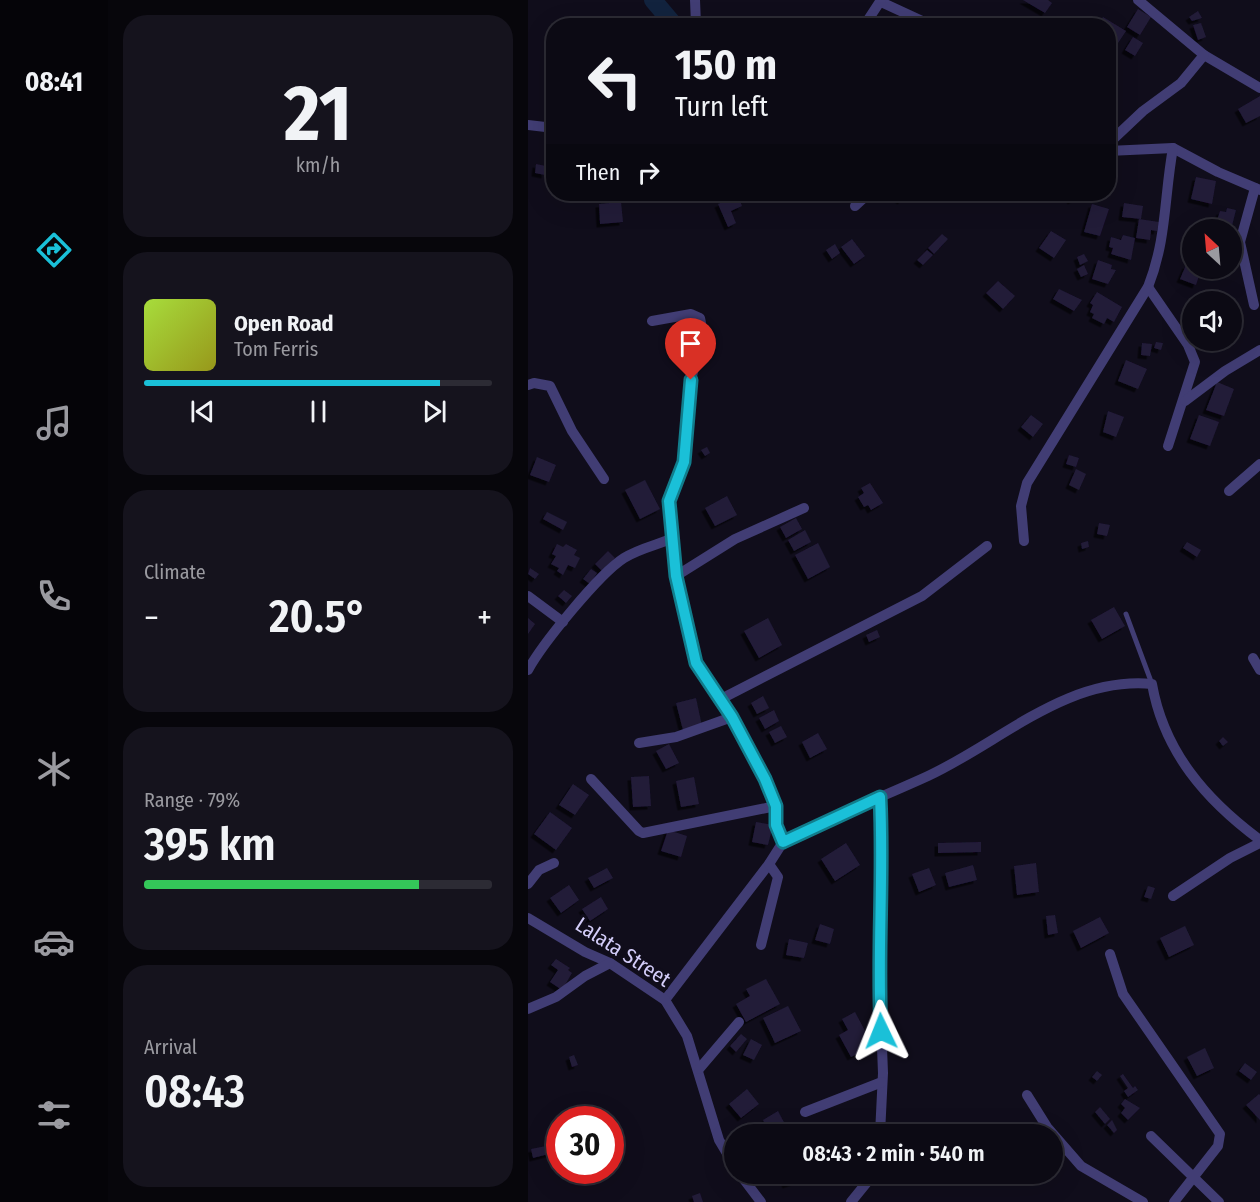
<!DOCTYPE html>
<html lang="en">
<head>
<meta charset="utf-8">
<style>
	:root { --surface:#0c0a14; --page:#15131d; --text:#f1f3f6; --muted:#9a9aa0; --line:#2c2b34; --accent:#1ac0d8 }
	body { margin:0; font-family:"Fira Sans Condensed",sans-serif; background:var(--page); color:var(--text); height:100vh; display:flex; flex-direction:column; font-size:22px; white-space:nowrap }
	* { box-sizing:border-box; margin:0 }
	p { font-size:20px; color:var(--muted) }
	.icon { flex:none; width:33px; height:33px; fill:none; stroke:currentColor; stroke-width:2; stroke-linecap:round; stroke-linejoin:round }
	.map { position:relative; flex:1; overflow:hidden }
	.details { display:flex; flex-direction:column; gap:15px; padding:15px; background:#07060b; width:420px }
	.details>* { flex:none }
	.guide { position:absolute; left:18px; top:18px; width:570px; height:183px; border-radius:24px; box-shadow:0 6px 24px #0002,0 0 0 2px var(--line); background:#0c0a14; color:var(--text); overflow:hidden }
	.needle { width:39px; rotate:334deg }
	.fabs { position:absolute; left:654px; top:219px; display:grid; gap:12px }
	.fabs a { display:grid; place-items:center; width:60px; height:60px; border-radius:50%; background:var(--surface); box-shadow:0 6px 24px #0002,0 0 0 2px var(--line); font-size:30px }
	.speed { position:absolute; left:18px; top:1106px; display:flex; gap:12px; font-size:30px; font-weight:700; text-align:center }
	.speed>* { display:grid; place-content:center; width:78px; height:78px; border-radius:50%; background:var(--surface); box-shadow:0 6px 24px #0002,0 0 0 2px var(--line); line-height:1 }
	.speed .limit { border:9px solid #d22; background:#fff; color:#111 }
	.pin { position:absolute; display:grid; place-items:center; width:51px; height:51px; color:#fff; margin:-62px -26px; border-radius:50% 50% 50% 0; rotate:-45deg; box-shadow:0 0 6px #0007 }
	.pin .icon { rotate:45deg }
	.me { position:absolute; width:66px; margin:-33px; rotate:358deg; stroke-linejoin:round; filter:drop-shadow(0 0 4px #0008) }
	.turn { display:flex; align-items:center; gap:21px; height:126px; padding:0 30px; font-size:27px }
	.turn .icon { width:78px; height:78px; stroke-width:2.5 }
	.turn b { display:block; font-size:42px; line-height:51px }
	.then { display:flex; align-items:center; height:57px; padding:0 30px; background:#0003; gap:12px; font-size:22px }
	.big { font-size:45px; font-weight:600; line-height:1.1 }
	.details .widget { flex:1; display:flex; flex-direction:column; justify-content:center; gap:9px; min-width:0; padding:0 21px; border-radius:24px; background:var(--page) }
	.details .dial { align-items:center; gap:0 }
	.dial b { font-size:78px; line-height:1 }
	.song { display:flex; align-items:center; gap:18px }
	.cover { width:72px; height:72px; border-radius:9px; background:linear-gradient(135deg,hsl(80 70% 55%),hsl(60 70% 35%)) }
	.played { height:6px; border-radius:3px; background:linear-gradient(90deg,var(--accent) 85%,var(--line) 85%) }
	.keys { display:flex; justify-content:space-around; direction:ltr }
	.heat { display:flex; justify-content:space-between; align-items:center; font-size:33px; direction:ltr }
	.charge { height:9px; border-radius:4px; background:linear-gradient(90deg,#34c759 79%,var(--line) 0) }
	.trip { position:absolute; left:196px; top:1124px; width:339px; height:60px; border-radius:30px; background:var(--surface); box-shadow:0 6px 24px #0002,0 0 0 2px var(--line); font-weight:600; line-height:60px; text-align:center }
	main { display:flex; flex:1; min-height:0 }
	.menu { display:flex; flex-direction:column; width:108px; justify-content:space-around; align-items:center; background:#050408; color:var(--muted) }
	.menu .icon { width:42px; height:42px }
	.menu .current { color:var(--accent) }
	.menu b { font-size:27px; color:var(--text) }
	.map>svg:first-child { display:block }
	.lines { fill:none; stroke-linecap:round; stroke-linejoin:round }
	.river { stroke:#12233e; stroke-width:18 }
	.building { fill:#221b39; filter:url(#shadow) }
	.lane { stroke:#413d74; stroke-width:5 }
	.street { stroke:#413d74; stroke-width:10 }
	.route-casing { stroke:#117d8c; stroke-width:15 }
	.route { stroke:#1ac0d8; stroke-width:10 }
	.labels { text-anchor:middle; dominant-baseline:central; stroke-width:6; stroke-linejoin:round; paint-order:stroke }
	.street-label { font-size:21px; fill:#d3cdf9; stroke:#100d1b }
</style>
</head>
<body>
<main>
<nav class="menu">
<b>08:41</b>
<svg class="icon current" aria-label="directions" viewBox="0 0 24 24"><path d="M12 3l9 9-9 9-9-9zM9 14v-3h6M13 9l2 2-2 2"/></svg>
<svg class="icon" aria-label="music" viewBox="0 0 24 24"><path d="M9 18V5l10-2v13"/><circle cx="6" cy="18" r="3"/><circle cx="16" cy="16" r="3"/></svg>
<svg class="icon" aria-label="phone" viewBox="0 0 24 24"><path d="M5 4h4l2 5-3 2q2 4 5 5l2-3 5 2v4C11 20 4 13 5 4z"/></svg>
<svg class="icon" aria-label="climate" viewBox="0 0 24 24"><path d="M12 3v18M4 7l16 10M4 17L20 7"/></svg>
<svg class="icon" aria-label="car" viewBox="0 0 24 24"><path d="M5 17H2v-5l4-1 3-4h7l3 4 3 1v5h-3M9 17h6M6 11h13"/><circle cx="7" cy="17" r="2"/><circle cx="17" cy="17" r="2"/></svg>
<svg class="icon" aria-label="filters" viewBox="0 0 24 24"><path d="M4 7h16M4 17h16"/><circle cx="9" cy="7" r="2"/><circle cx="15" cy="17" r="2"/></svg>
</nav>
<section class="details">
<div class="widget dial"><b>21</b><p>km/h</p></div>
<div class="widget">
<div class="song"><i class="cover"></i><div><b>Open Road</b><p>Tom Ferris</p></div></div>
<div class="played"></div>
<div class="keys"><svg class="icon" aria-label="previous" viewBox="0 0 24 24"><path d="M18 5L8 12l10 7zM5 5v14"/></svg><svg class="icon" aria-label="pause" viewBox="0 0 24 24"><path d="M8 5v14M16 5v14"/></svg><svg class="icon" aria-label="next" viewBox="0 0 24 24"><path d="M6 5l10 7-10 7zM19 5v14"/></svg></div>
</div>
<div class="widget"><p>Climate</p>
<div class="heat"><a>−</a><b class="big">20.5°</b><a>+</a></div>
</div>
<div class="widget"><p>Range · 79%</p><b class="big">395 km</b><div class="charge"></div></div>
<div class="widget"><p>Arrival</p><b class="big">08:43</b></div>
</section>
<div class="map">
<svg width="732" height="1202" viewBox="0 0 732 1202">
	<defs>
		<filter id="shadow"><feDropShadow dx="-3.5" dy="3.5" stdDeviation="0" flood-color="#0009"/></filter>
	</defs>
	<rect width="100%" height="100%" fill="#100d1b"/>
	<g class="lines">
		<polyline class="river" points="125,0 147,26"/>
	</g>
	<g class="building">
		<polygon points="495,0 520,0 524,3 517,13"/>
		<polygon points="610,9 623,17 612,35 599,27"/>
		<polygon points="670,11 674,18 664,21 661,17"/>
		<polygon points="575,17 598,31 588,46 580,42 580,26 570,26"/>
		<polygon points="377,18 382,26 367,26"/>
		<polygon points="673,23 678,37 670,40 665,25"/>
		<polygon points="605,37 615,43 607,56 597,50"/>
		<polygon points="732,96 732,116 718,123 710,109"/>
		<polygon points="8,164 18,166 17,175 7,173"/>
		<polygon points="668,177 688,181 684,204 663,199"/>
		<polygon points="368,194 380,194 373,201 366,196"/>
		<polygon points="540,194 549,194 551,197 543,201"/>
		<polygon points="210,196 214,206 203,211 208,223 200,227 190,204"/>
		<polygon points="93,202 95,222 72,224 71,204"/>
		<polygon points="596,203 615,206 613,219 594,217"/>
		<polygon points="564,204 581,209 572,236 556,232"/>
		<polygon points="699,208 708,210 703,230 687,227 692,211 698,212"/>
		<polygon points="611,219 631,222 629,231 623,230 622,240 608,238"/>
		<polygon points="523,231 538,240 526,258 511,248"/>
		<polygon points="414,234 420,239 406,254 400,248"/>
		<polygon points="595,235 607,238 603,260 583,254 585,248 581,247 583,237 593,240"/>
		<polygon points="324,239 337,256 326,264 313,247"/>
		<polygon points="307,244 312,253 304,259 298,250"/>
		<polygon points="399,250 405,255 395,265 389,260"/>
		<polygon points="556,254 560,261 552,265 549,257"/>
		<polygon points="570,260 584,265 583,269 588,270 580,284 564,279"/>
		<polygon points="556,265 560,274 553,277 549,269"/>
		<polygon points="658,265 673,270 668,285 652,279"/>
		<polygon points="470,281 487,296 475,309 458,293"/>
		<polygon points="531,289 554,300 546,311 525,299"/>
		<polygon points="569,292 594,307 586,322 579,318 576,324 564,318 566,314 562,312 565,305 562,303"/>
		<polygon points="628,342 635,343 633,350 626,348"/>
		<polygon points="614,343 624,344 622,356 613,355"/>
		<polygon points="598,360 619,369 610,389 590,381"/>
		<polygon points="689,382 706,389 696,416 678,410"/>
		<polygon points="580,411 596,417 588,437 575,432"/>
		<polygon points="503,415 515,424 505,437 493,427"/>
		<polygon points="671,415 691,422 682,446 662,439"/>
		<polygon points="179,447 182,453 177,456 173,450"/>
		<polygon points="541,455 551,458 548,467 538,464"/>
		<polygon points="9,457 28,465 21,482 2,475"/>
		<polygon points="548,469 558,474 551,490 541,485"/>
		<polygon points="117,480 132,509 112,519 97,490"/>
		<polygon points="342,483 355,503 343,510 340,505 336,507 330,497 336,493 333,488"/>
		<polygon points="199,496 209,515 187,526 177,508"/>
		<polygon points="19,512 39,522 35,530 15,519"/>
		<polygon points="268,518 274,529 258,538 252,527"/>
		<polygon points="571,523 582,525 579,536 569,534"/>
		<polygon points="277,530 283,542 266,551 260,540"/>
		<polygon points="560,541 561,547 554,549 553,543"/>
		<polygon points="659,542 673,550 669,557 655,548"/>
		<polygon points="290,543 302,567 280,579 267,555"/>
		<polygon points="29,544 35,547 38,544 49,550 46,555 52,558 47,568 40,565 35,575 29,571 31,568 23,564 28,556 24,554"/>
		<polygon points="80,551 87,558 74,571 67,564"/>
		<polygon points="2,568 11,574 7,579 0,574"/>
		<polygon points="63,569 69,573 62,584 55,579"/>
		<polygon points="36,590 44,596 38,603 30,596"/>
		<polygon points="586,607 597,626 574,639 563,620"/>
		<polygon points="0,618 7,624 0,634"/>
		<polygon points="240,618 254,645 231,658 216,631"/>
		<polygon points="349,630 352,637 341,642 338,635"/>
		<polygon points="235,696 241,708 229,714 223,703"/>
		<polygon points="168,698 174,726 155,730 148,703"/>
		<polygon points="246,710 251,721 237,729 231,718"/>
		<polygon points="253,726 259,737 247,743 241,732"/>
		<polygon points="290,733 299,749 282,758 274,742"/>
		<polygon points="695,737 700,742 695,746 691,741"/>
		<polygon points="141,744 151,763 138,769 128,751"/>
		<polygon points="121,776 123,806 105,807 103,777"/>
		<polygon points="166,777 171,804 153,807 148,781"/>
		<polygon points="45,784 61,795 47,815 31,805"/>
		<polygon points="22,812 44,828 28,850 6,834"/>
		<polygon points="228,822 245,825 240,845 224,842"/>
		<polygon points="140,830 159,836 153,857 133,851"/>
		<polygon points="453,842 453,852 410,853 410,843"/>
		<polygon points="318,843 332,865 307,881 293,859"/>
		<polygon points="508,863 511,892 489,895 486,866"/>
		<polygon points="445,865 449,880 421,887 417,873"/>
		<polygon points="79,868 85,878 66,888 60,878"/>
		<polygon points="401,868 408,885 391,892 384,874"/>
		<polygon points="41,885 51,900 33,913 22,898"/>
		<polygon points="620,886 627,888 623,899 616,897"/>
		<polygon points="73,897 80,909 62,921 54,909"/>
		<polygon points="527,915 530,933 520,935 518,916"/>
		<polygon points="572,917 581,933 553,948 545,931"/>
		<polygon points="292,924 306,929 302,944 287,940"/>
		<polygon points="657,926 666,945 641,957 632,938"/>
		<polygon points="261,939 280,943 276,958 258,955"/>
		<polygon points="28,959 42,968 40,970 44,973 34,990 22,982 30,970 23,965"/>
		<polygon points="238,979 252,1004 218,1022 208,1004 222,996 218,989"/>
		<polygon points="260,1006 273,1031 247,1043 235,1018"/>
		<polygon points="327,1012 345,1046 323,1057 311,1035 320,1030 314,1019"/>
		<polygon points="213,1034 219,1039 208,1052 202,1046"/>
		<polygon points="223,1039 234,1045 226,1060 215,1055"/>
		<polygon points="677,1048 686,1068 669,1076 659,1057"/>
		<polygon points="46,1055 50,1065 44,1067 41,1057"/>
		<polygon points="717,1063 729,1072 723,1080 711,1071"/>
		<polygon points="569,1071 574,1075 569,1081 564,1077"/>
		<polygon points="595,1074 605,1088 607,1086 610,1090 600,1097 596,1091 600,1088 592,1076"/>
		<polygon points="219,1089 231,1104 213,1118 201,1104"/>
		<polygon points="731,1094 732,1095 732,1120 718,1105"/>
		<polygon points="597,1099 612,1108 600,1120 593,1113 597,1108 593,1104"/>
		<polygon points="572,1107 582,1119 577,1124 567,1112"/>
		<polygon points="250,1111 259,1128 242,1134 235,1120"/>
		<polygon points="584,1120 589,1130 586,1133 579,1125"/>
		<polygon points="23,1145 25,1153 5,1158 3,1149"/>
		<polygon points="254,1173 264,1173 267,1182 258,1185"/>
		<polygon points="172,1193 175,1202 166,1202 164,1196"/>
	</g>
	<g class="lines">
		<polyline class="lane" points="598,614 624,684"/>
		<g class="street">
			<polyline points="167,0 168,24"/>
			<polyline points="610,0 676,55 732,88"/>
			<polyline points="353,2 405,26"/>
			<polyline points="336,26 353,0"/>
			<polyline points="0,125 26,128"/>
			<polyline points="580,144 615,111 653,83 676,55"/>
			<polyline points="580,151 645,148 690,172 732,190"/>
			<polyline points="327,206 340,194"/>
			<polyline points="620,287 660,345 667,362 640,446"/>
			<polyline points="726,305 712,242 727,188"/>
			<polyline points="124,321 163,314 172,318 175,333 163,380 156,461 141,501 148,576 168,663 204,717 237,779 248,806 248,825 255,842 241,864 137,1000"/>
			<polyline points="0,385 6,383 22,386 44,431 76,479"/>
			<polyline points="657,401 697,371 732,350"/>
			<polyline points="701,491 732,464"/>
			<path d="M496 541 493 506 499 483 620 287C639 239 636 197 645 148"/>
			<polyline points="148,576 207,539 276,508"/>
			<polyline points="0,596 35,622"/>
			<polyline points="725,658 732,670"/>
			<path d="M0 670C15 643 71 574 96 558 110 549 128 545 143 539"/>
			<polyline points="193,699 394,596 459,546"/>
			<polyline points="111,743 148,737 204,717"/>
			<polyline points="63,779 111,831 115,833 248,806"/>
			<polyline points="352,797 354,843 350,945 355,1073 352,1134"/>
			<path d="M255 842C302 817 352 798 400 776 473 742 539 676 624 684 636 752 678 800 732 840"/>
			<polyline points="0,884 11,870 26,863"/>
			<polyline points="645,896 702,858 732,843"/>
			<polyline points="0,918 57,952 82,963 137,1000 159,1036 191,1140 207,1167"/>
			<polyline points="233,945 250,877 241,864"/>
			<polyline points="582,954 595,994 692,1134 690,1146 646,1202"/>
			<polyline points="0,1009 28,997 57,976 82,963"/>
			<polyline points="171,1069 211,1022"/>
			<polyline points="499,1095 519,1127 553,1166 615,1202"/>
			<polyline points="277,1112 354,1082"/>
			<polyline points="623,1136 691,1202"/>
			<polyline points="211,1173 233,1202"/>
			<polyline points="323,1202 340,1181 342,1173"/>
		</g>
	</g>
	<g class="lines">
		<defs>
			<path id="route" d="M163 380 156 462 141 501 148 576 168 663 204 717 237 779 248 806V825L255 842 352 797C356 875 349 953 353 1031"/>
		</defs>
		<use href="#route" class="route-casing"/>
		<use href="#route" class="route"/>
	</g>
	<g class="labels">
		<g class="street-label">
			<text transform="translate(95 952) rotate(33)">Lalata Street</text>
		</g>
	</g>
</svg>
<div class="fabs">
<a><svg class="needle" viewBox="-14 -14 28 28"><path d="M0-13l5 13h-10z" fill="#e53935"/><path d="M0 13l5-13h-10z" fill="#9a9aa0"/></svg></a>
<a><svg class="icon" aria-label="sound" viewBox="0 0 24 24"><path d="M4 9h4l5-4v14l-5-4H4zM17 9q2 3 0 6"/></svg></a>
</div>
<div class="speed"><div class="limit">30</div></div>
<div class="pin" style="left:163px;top:380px;background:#d93025"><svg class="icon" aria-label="arrive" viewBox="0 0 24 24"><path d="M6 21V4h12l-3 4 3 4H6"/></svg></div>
<svg class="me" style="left:353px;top:1031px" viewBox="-20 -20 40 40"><path d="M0-17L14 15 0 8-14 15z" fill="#1ac0d8" stroke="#fff" stroke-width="4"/></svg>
<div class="trip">08:43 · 2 min · 540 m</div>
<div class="guide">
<div class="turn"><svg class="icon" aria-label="left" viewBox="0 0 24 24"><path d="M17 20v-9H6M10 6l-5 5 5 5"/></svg><div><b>150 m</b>Turn left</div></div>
<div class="then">Then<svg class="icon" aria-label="right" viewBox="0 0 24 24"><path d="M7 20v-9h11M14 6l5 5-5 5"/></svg></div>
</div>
</div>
</main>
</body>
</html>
